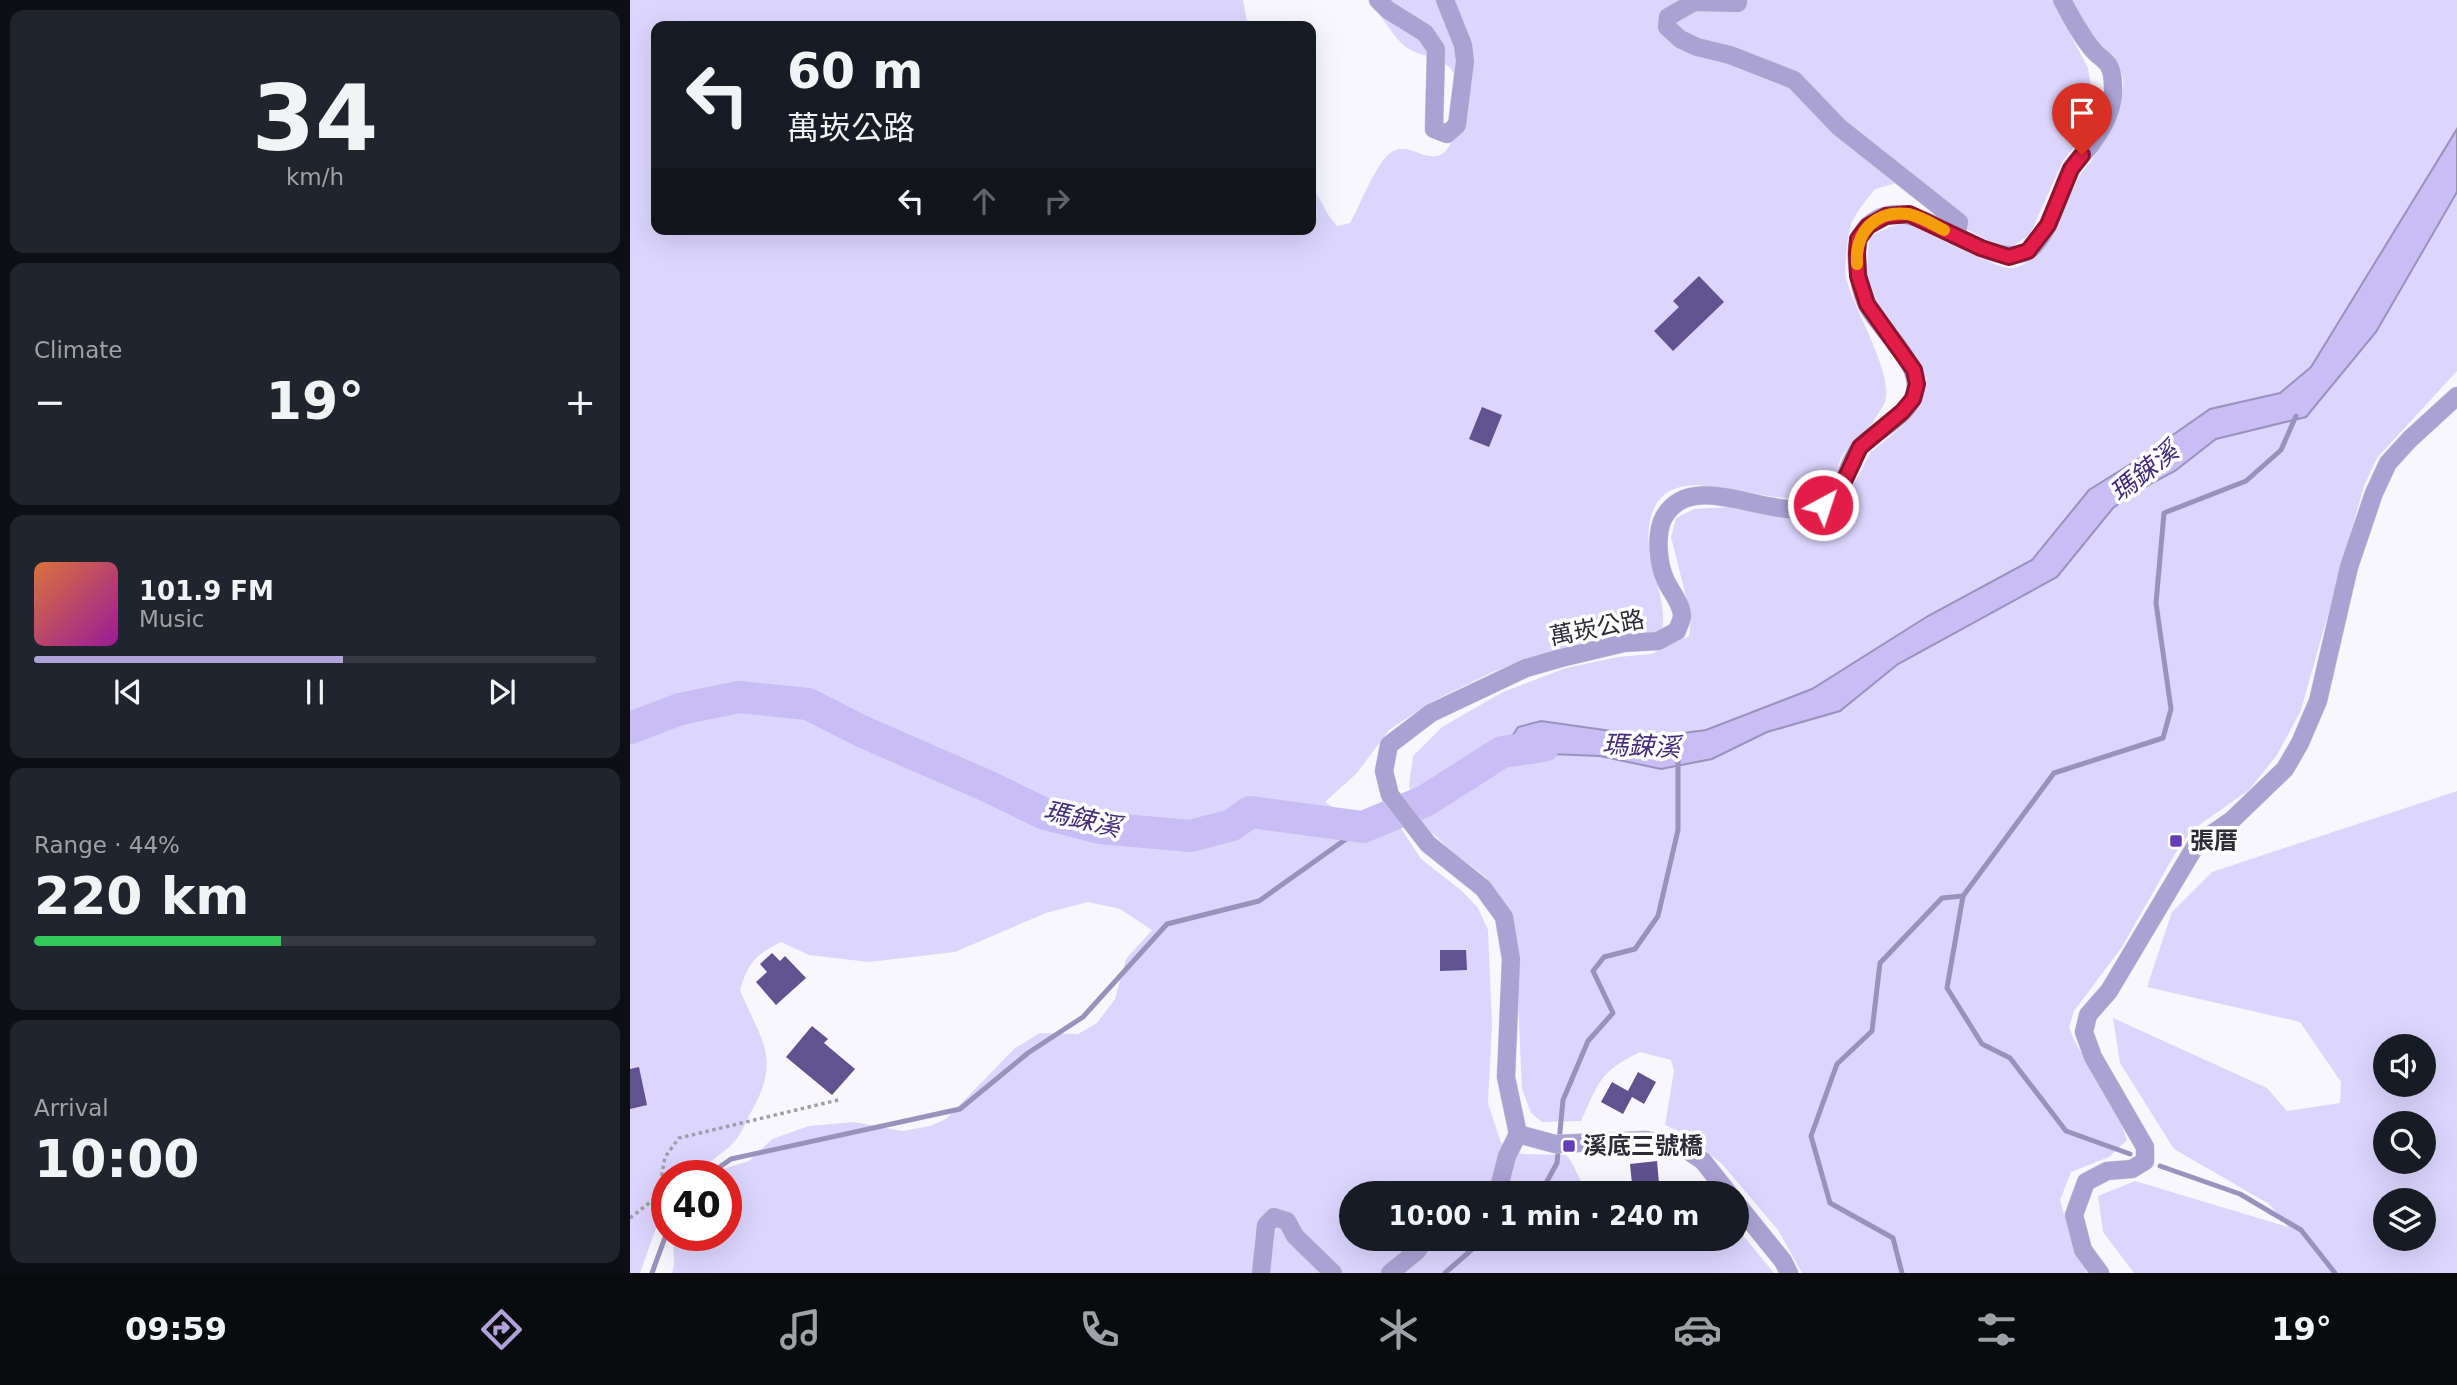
<!DOCTYPE html>
<html lang="en">
<head>
<meta charset="utf-8">
<style>
	:root { --surface:#171b24; --page:#20242c; --text:#f1f3f6; --muted:#9ea1a6; --line:#363941; --accent:#b2a2da }
	body { margin:0; font-family:"DejaVu Sans","Noto Sans TC",sans-serif; background:var(--page); color:var(--text); height:100vh; display:flex; flex-direction:column; font-size:26px; white-space:nowrap }
	* { box-sizing:border-box; margin:0 }
	p { font-size:23px; color:var(--muted) }
	.icon { flex:none; width:38px; height:38px; fill:none; stroke:currentColor; stroke-width:2; stroke-linecap:round; stroke-linejoin:round }
	.map { position:relative; flex:1; overflow:hidden }
	.panel { display:flex; flex-direction:column; gap:10px; padding:10px; background:#0d0f14; width:630px }
	.panel>* { flex:none }
	.guide { position:absolute; left:21px; top:21px; width:665px; height:214px; border-radius:14px; box-shadow:0 7px 28px #0002; background:#171b24; color:var(--text); overflow:hidden }
	.buttons { position:absolute; left:1743px; top:1034px; display:grid; gap:14px }
	.buttons a { display:grid; place-items:center; width:63px; height:63px; border-radius:50%; background:var(--surface); box-shadow:0 7px 28px #0002; font-size:35px }
	.speed { position:absolute; left:21px; top:1160px; display:flex; gap:14px; font-size:35px; font-weight:700; text-align:center }
	.speed>* { display:grid; place-content:center; width:91px; height:91px; border-radius:50%; background:var(--surface); box-shadow:0 7px 28px #0002; line-height:1 }
	.speed .limit { border:10px solid #d22; background:#fff; color:#111 }
	.pin { position:absolute; display:grid; place-items:center; width:60px; height:60px; color:#fff; margin:-72px -30px; border-radius:50% 50% 50% 0; rotate:-45deg; box-shadow:0 0 7px #0007 }
	.pin .icon { rotate:45deg }
	.me { position:absolute; width:77px; margin:-38px; rotate:40deg; stroke-linejoin:round; filter:drop-shadow(0 0 5px #0008) }
	.turn { display:flex; align-items:center; gap:24px; height:147px; padding:0 21px; font-size:32px }
	.turn .icon { width:91px; height:91px; stroke-width:2.5 }
	.turn b { display:block; font-size:49px; line-height:60px }
	.lanes { display:flex; align-items:center; height:66px; padding:0 21px; background:#0003; justify-content:center; gap:35px; direction:ltr }
	.lanes .off { opacity:.35 }
	.big { font-size:52px; font-weight:800; line-height:1.1 }
	.panel .widget { flex:1; display:flex; flex-direction:column; justify-content:center; gap:10px; min-width:0; padding:0 24px; border-radius:14px; background:var(--page) }
	.panel .dial { align-items:center; gap:0 }
	.dial b { font-size:91px; line-height:1 }
	.song { display:flex; align-items:center; gap:21px }
	.cover { width:84px; height:84px; border-radius:10px; background:linear-gradient(135deg,hsl(20 70% 55%),hsl(300 70% 35%)) }
	.played { height:7px; border-radius:4px; background:linear-gradient(90deg,var(--accent) 55%,var(--line) 55%) }
	.keys { display:flex; justify-content:space-around; direction:ltr }
	.heat { display:flex; justify-content:space-between; align-items:center; font-size:38px; direction:ltr }
	.charge { height:10px; border-radius:5px; background:linear-gradient(90deg,#34c759 44%,var(--line) 0) }
	.trip { position:absolute; left:709px; top:1181px; width:410px; height:70px; border-radius:35px; background:var(--surface); box-shadow:0 7px 28px #0002; font-weight:800; line-height:70px; text-align:center }
	.tabs { display:flex; height:112px; justify-content:space-around; align-items:center; background:#090b0e; color:var(--muted) }
	.tabs .icon { width:49px; height:49px }
	.tabs .active { color:var(--accent) }
	.tabs b { font-size:32px; color:var(--text) }
	main { display:flex; flex:1; min-height:0 }
	.map>svg:first-child { display:block }
	.green { fill:#dcd5fd; fill-rule:evenodd }
	.water { fill:#c8bdf5; stroke:#9a92bd; stroke-width:2 }
	.lines { fill:none; stroke-linecap:round; stroke-linejoin:round }
	.stream { stroke:#9a92bd; stroke-width:5 }
	.river { stroke:#c8bdf5; stroke-width:32 }
	.building { fill:#615290 }
	.minor-casing { stroke:#d4d2db; stroke-width:19 }
	.tertiary-casing { stroke:#d4d2db; stroke-width:19 }
	.path { stroke:#a09fa9; stroke-width:3.5; stroke-dasharray:3.5 3.5; stroke-linecap:butt }
	.minor { stroke:#aba2d4; stroke-width:18 }
	.tertiary { stroke:#aba2d4; stroke-width:18 }
	.route-casing { stroke:#92132f; stroke-width:18 }
	.route { stroke:#e11d48; stroke-width:12 }
	.slow { stroke:#f59e0b; stroke-width:12 }
	.poi-dot { fill:#663fb8; stroke:#fff; stroke-width:2.5 }
	.labels { text-anchor:middle; dominant-baseline:central; stroke-width:7; stroke-linejoin:round; paint-order:stroke }
	.street-label { font-size:24px; fill:#2e2c39; stroke:#fff }
	.poi-label { font-size:24px; font-weight:bold; fill:#2e2c39; stroke:#fff; text-anchor:start }
	.water-label { font-size:26px; font-style:italic; fill:#442c7b; stroke:#fff }
</style>
</head>
<body>
<main>
<section class="panel">
<div class="widget dial"><b>34</b><p>km/h</p></div>
<div class="widget"><p>Climate</p>
<div class="heat"><a>−</a><b class="big">19°</b><a>+</a></div>
</div>
<div class="widget">
<div class="song"><i class="cover"></i><div><b>101.9 FM</b><p>Music</p></div></div>
<div class="played"></div>
<div class="keys"><svg class="icon" aria-label="previous" viewBox="0 0 24 24"><path d="M18 5L8 12l10 7zM5 5v14"/></svg><svg class="icon" aria-label="pause" viewBox="0 0 24 24"><path d="M8 5v14M16 5v14"/></svg><svg class="icon" aria-label="next" viewBox="0 0 24 24"><path d="M6 5l10 7-10 7zM19 5v14"/></svg></div>
</div>
<div class="widget"><p>Range · 44%</p><b class="big">220 km</b><div class="charge"></div></div>
<div class="widget"><p>Arrival</p><b class="big">10:00</b></div>
</section>
<div class="map">
<svg width="1827" height="1273" viewBox="0 0 1827 1273">
	<rect width="100%" height="100%" fill="#f8f7fe"/>
	<g class="green">
		<path d="M0 0H613L618 26H26V229H681V184L699 216 707 226 720 223C729 207 746 164 759 154 777 139 792 162 810 155 829 148 833 92 825 76 816 55 792 59 776 47 763 37 750 14 740 0H1422L1458 68 1463 97 1457 130 1433 161 1400 234 1382 247 1369 246 1309 215 1274 181 1245 189C1237 199 1226 212 1221 224 1218 234 1214 267 1216 277 1222 308 1269 381 1253 406 1248 414 1242 424 1235 432 1230 439 1221 443 1216 450 1205 463 1210 483 1189 494 1146 516 1039 448 1021 517 1010 560 1039 593 1032 631L1016 635 977 636 924 650 863 672 803 701 759 730 727 773 695 802C732 829 731 801 756 805L791 859 832 891 848 908 858 930 862 1025 858 1103 871 1143 892 1154 936 1155C943 1161 951 1183 957 1193L721 1194V1239H1106V1227L1144 1273H42C47 1259 40 1250 46 1236H96V1176H86L93 1169 119 1161 142 1139 179 1126 224 1122 272 1131 300 1126 316 1119 385 1048 410 1033 448 1034 467 1023 485 999 496 959 522 930 490 909 458 902 416 913 325 952 239 962 179 955 151 942C125 955 118 963 110 990 131 1041 152 1058 121 1112 116 1121 112 1133 105 1141 94 1154 76 1162 64 1176H37V1212L25 1231 10 1273H0Z"/>
		<path d="M1442 0H1827V129L1681 367 1650 393 1580 409 1507 460 1459 490 1402 560 1298 616 1182 689 1076 730 1024 737 911 721 873 752 970 756 1031 769 1082 759 1137 732 1210 711 1268 664 1427 577 1483 508 1505 492 1545 471 1586 439 1676 417 1746 332 1827 192V371L1747 458 1734 486 1671 710 1647 755 1619 790 1562 830 1546 852 1492 947 1444 1011 1439 1027 1444 1040 1492 1126 1497 1140 1479 1157 1441 1172 1430 1200 1439 1232 1457 1273H1172L1148 1230 1093 1165 1057 1135 1035 1125 1044 1071 1041 1060 1010 1052C969 1072 969 1082 951 1121L912 1122 901 1113 892 1089 886 957 880 914 856 877 824 853 793 825 779 786 783 756 812 727 873 692 936 668 988 657 1021 654 1059 636 1061 617 1041 537 1046 518 1064 509 1099 507 1169 519 1195 514 1214 502 1241 452 1273 426 1290 406 1297 379C1281 356 1246 312 1240 286 1236 270 1237 254 1240 237 1250 232 1262 224 1274 224 1300 224 1333 252 1357 261 1363 263 1371 267 1378 268 1415 270 1435 200 1450 175 1454 169 1460 164 1463 158 1476 140 1496 101 1493 79 1491 61 1465 40 1453 24 1448 17 1445 8 1442 0Z"/>
		<path d="M1827 791V1273H1504L1473 1232 1468 1196 1505 1181 1658 1227 1639 1204 1544 1149 1490 1063 1483 1018 1637 1088 1657 1111 1710 1103 1711 1082 1670 1022 1517 987 1542 912 1582 872ZM1755 1046H1794V1085H1755ZM1755 1124H1794V1162H1755ZM1755 1200H1794V1239H1755Z"/>
	</g>
	<polygon class="water" points="1827,129 1827,192 1746,332 1676,417 1586,439 1545,471 1505,492 1483,508 1427,577 1268,664 1210,711 1137,732 1082,759 1031,769 970,756 872,752 888,727 911,721 1024,737 1076,730 1182,689 1298,616 1402,560 1459,490 1507,460 1580,409 1650,393 1681,367"/>
	<g class="lines">
		<g class="stream">
			<polyline points="1333,896 1317,988 1352,1044 1380,1058 1436,1131 1500,1154"/>
			<polyline points="1530,1166 1610,1194 1671,1230 1705,1273"/>
			<polyline points="77,1176 101,1159 330,1109 398,1053 453,1017 537,924 629,901 733,827"/>
			<polyline points="910,1194 927,1163 933,1100 958,1041 983,1013 963,971 974,957 1005,949 1028,916 1048,830 1048,760"/>
			<polyline points="22,1273 37,1232"/>
			<polyline points="815,1273 854,1239"/>
			<polyline points="1272,1273 1263,1238 1200,1203 1181,1136 1207,1064 1242,1031 1250,963 1312,898 1333,896 1424,773 1533,738 1541,709 1526,603 1534,513 1616,481 1651,450 1666,416"/>
		</g>
		<polyline class="river" points="0,728 50,709 109,697 178,704 231,731 355,785 415,814 470,828 560,836 602,825 620,812 733,827 795,801 872,752 914,746"/>
	</g>
	<g class="building">
		<polygon points="1069,276 1094,302 1043,351 1024,331 1049,307 1043,301"/>
		<polygon points="852,407 872,415 859,447 839,439"/>
		<polygon points="810,950 836,950 837,970 810,971"/>
		<polygon points="142,953 150,961 155,956 176,978 146,1005 126,982 137,972 130,964"/>
		<polygon points="182,1026 198,1039 194,1043 225,1069 202,1095 156,1057"/>
		<polygon points="9,1067 17,1105 0,1109 0,1069"/>
		<polygon points="1008,1072 1026,1082 1014,1104 1002,1097 993,1114 971,1102 982,1082 998,1091"/>
		<polygon points="1027,1161 1030,1194 1003,1194 1000,1164"/>
	</g>
	<g class="lines">
		<defs>
			<g id="minor">
				<polyline points="748,0 758,10 795,33 806,49 804,129 817,134 827,125 835,61 833,45 815,0"/>
				<polyline points="1108,0 1108,3 1064,2 1038,17 1037,27 1050,39 1067,47 1100,55 1164,80 1209,127 1329,222 1326,236"/>
				<polyline points="858,1194 869,1187 877,1156 888,1134"/>
				<polyline points="631,1273 636,1225 644,1217 657,1221 665,1236 703,1273"/>
				<polyline points="760,1273 787,1251 795,1239"/>
			</g>
			<g id="tertiary">
				<path d="M1099 1194 1073 1161 1051 1146 1016 1140 925 1144 888 1134 876 1077 881 959 874 917 853 888 798 844 760 795 754 771 759 745 801 713 896 668 931 658 994 643 1028 641 1047 631C1048 627 1052 620 1052 616 1052 604 1041 592 1036 581 1028 565 1025 533 1034 517 1064 464 1149 528 1193 504 1217 492 1215 464 1231 446 1246 430 1274 419 1283 398 1298 367 1250 331 1237 305 1231 292 1228 276 1227 262 1226 249 1227 237 1237 227 1281 183 1345 269 1394 253 1417 245 1431 188 1441 169 1447 159 1456 152 1462 143 1473 128 1484 107 1483 88 1483 82 1482 71 1479 66 1476 60 1468 56 1464 51 1451 36 1441 17 1432 0"/>
				<polyline points="1106,1203 1153,1261 1159,1273"/>
				<polyline points="1470,1273 1453,1250 1444,1215 1456,1182 1477,1171 1502,1169 1515,1161 1515,1147 1463,1057 1454,1032 1458,1015 1479,991 1566,845 1602,820 1655,769 1670,743 1688,701 1719,567 1744,493 1758,463 1780,439 1827,396"/>
			</g>
		</defs>
		<use href="#minor" class="minor-casing"/>
		<use href="#tertiary" class="tertiary-casing"/>
		<polyline class="path" points="0,1218 28,1196 35,1157 49,1138 208,1100"/>
		<use href="#minor" class="minor"/>
		<use href="#tertiary" class="tertiary"/>
	</g>
	<g class="lines">
		<defs>
			<polyline id="route" points="1193,505 1210,490 1230,447 1272,412 1283,399 1287,384 1284,370 1237,304 1228,276 1227,253 1228,239 1238,226 1256,216 1279,214 1351,248 1379,257 1398,251 1418,225 1441,169 1452,155"/>
		</defs>
		<use href="#route" class="route-casing"/>
		<use href="#route" class="route"/>
		<path class="slow" d="M1227 264C1225 232 1245 210 1278 214 1290 216 1304 225 1314 230"/>
	</g>
	<g class="poi-dot">
		<rect x="1539" y="834" width="14" height="14" rx="3.5"/>
		<rect x="932" y="1139" width="14" height="14" rx="3.5"/>
	</g>
	<g class="labels">
		<g class="street-label">
			<text transform="translate(967 628) rotate(-11)">萬崁公路</text>
		</g>
		<g class="poi-label">
			<text x="1560" y="841">張厝</text>
			<text x="953" y="1146">溪底三號橋</text>
		</g>
		<g class="water-label">
			<text transform="translate(1514 472) rotate(-39)">瑪鋉溪</text>
			<text transform="translate(1011 746) rotate(2)">瑪鋉溪</text>
			<text transform="translate(452 819) rotate(13)">瑪鋉溪</text>
		</g>
	</g>
</svg>
<div class="buttons">
<a><svg class="icon" aria-label="sound" viewBox="0 0 24 24"><path d="M4 9h4l5-4v14l-5-4H4zM17 9q2 3 0 6"/></svg></a>
<a><svg class="icon" aria-label="search" viewBox="0 0 24 24"><circle cx="10" cy="10" r="6"/><path d="M15 15l6 6"/></svg></a>
<a><svg class="icon" aria-label="layers" viewBox="0 0 24 24"><path d="M12 4l9 5-9 5-9-5zM3 14l9 5 9-5"/></svg></a>
</div>
<div class="speed"><div class="limit">40</div></div>
<div class="pin" style="left:1452px;top:155px;background:#d93025"><svg class="icon" aria-label="arrive" viewBox="0 0 24 24"><path d="M6 21V4h12l-3 4 3 4H6"/></svg></div>
<svg class="me" style="left:1193px;top:505px" viewBox="-20 -20 40 40"><circle r="17" fill="#e11d48" stroke="#fff" stroke-width="3"/><path d="M0-11L8 9 0 5-8 9z" fill="#fff"/></svg>
<div class="trip">10:00 · 1 min · 240 m</div>
<div class="guide">
<div class="turn"><svg class="icon" aria-label="left" viewBox="0 0 24 24"><path d="M17 20v-9H6M10 6l-5 5 5 5"/></svg><div><b>60 m</b>萬崁公路</div></div>
<div class="lanes"><svg class="icon" aria-label="left" viewBox="0 0 24 24"><path d="M17 20v-9H6M10 6l-5 5 5 5"/></svg><svg class="icon off" aria-label="ahead" viewBox="0 0 24 24"><path d="M12 20V5M6 11l6-6 6 6"/></svg><svg class="icon off" aria-label="right" viewBox="0 0 24 24"><path d="M7 20v-9h11M14 6l5 5-5 5"/></svg></div>
</div>
</div>
</main>
<nav class="tabs">
<b>09:59</b>
<svg class="icon active" aria-label="directions" viewBox="0 0 24 24"><path d="M12 3l9 9-9 9-9-9zM9 14v-3h6M13 9l2 2-2 2"/></svg>
<svg class="icon" aria-label="music" viewBox="0 0 24 24"><path d="M9 18V5l10-2v13"/><circle cx="6" cy="18" r="3"/><circle cx="16" cy="16" r="3"/></svg>
<svg class="icon" aria-label="phone" viewBox="0 0 24 24"><path d="M5 4h4l2 5-3 2q2 4 5 5l2-3 5 2v4C11 20 4 13 5 4z"/></svg>
<svg class="icon" aria-label="climate" viewBox="0 0 24 24"><path d="M12 3v18M4 7l16 10M4 17L20 7"/></svg>
<svg class="icon" aria-label="car" viewBox="0 0 24 24"><path d="M5 17H2v-5l4-1 3-4h7l3 4 3 1v5h-3M9 17h6M6 11h13"/><circle cx="7" cy="17" r="2"/><circle cx="17" cy="17" r="2"/></svg>
<svg class="icon" aria-label="filters" viewBox="0 0 24 24"><path d="M4 7h16M4 17h16"/><circle cx="9" cy="7" r="2"/><circle cx="15" cy="17" r="2"/></svg>
<b>19°</b>
</nav>
</body>
</html>
